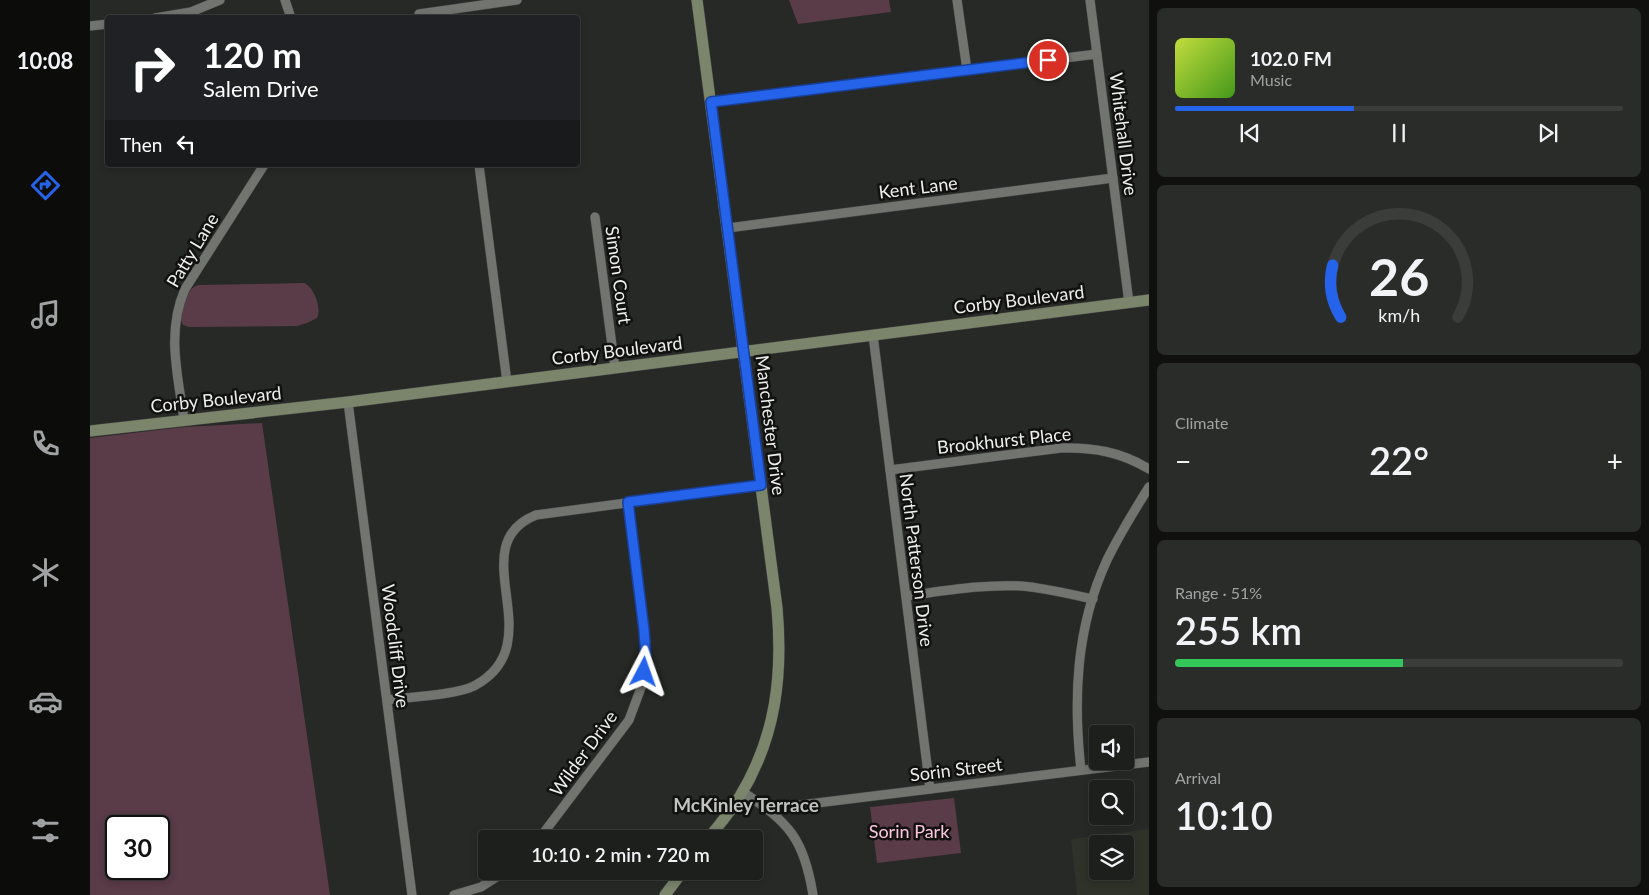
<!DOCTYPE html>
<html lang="en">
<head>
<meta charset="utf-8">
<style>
	:root { --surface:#1d1f1c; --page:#2a2c29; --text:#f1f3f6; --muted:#a0a2a3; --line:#3b3d3b; --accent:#2563eb }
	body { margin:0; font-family:Lato,sans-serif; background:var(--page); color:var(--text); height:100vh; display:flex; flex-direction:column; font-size:19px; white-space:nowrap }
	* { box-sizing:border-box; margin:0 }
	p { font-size:16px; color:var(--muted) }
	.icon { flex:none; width:28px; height:28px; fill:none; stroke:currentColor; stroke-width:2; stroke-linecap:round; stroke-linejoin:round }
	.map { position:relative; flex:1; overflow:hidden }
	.drawer { display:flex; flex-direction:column; gap:8px; padding:8px; background:#10110f; width:500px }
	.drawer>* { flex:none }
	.top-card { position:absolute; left:15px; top:15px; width:475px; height:152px; border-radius:5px; box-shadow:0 2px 8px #0003,0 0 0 1px var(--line); background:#202124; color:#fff; overflow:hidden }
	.controls { position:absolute; left:999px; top:725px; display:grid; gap:10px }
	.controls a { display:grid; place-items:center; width:45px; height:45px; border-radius:5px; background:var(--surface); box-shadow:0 2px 8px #0003,0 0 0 1px var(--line); font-size:25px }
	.speed { position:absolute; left:15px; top:815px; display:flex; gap:10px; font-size:25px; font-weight:700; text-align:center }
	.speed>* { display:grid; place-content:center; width:65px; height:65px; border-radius:50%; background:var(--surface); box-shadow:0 2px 8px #0003,0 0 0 1px var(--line); line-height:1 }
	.speed .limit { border:2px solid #111; border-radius:8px; background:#fff; color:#111 }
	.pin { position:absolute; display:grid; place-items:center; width:42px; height:42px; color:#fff; margin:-21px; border:2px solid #fff; border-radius:50%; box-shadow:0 1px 5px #0007 }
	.me { position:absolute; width:55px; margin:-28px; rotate:4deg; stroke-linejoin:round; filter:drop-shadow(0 0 4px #0008) }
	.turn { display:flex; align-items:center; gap:18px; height:105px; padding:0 15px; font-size:22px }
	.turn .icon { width:65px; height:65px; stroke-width:2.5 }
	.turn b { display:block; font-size:35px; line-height:42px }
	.then { display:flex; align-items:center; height:48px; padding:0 15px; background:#0003; gap:10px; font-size:19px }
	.big { font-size:38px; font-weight:600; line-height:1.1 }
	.drawer .widget { flex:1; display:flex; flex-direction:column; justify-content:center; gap:8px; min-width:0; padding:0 18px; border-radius:8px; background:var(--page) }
	.drawer .dial { align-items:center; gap:0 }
	.dial svg { height:130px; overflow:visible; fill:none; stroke:var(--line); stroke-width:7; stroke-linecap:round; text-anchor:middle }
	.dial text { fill:var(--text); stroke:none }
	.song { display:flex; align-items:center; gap:15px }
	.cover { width:60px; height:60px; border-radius:8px; background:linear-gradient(135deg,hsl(70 70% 55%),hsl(100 70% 35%)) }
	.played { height:5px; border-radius:2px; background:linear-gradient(90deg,var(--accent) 40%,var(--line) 40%) }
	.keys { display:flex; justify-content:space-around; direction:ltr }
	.heat { display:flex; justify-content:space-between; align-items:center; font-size:28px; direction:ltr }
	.charge { height:8px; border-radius:4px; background:linear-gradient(90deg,#34c759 51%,var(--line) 0) }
	.trip { position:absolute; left:388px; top:830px; width:285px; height:50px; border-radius:5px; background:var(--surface); box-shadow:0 2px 8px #0003,0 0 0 1px var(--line); font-weight:600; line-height:50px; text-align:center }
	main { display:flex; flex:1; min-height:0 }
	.tab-bar { display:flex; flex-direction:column; width:90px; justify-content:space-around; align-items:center; background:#0c0c0b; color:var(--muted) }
	.tab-bar .icon { width:35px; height:35px }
	.tab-bar .active { color:var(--accent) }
	.tab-bar b { font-size:22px; color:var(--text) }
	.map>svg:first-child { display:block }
	.built { fill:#2e3229; fill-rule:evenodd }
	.green { fill:#5a3b48; fill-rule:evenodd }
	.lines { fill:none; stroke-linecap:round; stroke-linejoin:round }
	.street-casing { stroke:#454744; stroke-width:10 }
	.secondary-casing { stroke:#454744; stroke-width:12 }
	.street { stroke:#727470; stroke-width:9 }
	.secondary { stroke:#7a856c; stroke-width:11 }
	.route-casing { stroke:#184099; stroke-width:12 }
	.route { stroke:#2563eb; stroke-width:9 }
	.labels { text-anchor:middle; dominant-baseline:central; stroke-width:5; stroke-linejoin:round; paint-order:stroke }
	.street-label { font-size:18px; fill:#edefec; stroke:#111110 }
	.park-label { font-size:18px; fill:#fcc6dd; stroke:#111110 }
	.neighbourhood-label { font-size:19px; font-weight:bold; fill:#c1c3bf; stroke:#111110 }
</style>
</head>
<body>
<main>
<nav class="tab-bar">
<b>10:08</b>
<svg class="icon active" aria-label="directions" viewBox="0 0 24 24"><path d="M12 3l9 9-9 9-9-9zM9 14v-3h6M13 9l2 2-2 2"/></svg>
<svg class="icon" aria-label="music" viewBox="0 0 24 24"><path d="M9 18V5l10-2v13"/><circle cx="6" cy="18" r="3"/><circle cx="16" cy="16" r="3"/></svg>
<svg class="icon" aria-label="phone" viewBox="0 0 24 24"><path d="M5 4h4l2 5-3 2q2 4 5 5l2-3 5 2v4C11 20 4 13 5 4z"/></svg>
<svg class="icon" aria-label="climate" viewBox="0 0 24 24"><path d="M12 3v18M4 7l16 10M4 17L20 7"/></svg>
<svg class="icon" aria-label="car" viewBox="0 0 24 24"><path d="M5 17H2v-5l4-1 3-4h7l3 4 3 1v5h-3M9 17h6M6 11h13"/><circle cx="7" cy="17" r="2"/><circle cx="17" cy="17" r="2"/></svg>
<svg class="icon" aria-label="filters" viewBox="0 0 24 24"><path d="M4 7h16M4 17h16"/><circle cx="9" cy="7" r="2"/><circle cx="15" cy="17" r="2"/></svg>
</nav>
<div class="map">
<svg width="1059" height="895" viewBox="0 0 1059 895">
	<rect width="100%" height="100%" fill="#272926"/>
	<path class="built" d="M1059 829V895H987L981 839ZM1008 844H1035V871H1008Z"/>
	<g class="green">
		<polygon points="699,0 799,0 801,12 708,24"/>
		<path d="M214 283C224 287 232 308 227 318L217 323 207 326 99 327 93 325 91 320C93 308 95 289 108 285Z"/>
		<path d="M172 423 240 895H0V438L94 427ZM26 826H69V869H26Z"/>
		<polygon points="864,798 871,853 787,863 780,807"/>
	</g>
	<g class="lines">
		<defs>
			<g id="street">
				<polyline points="195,0 201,18"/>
				<polyline points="867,0 877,70"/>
				<polyline points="1000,0 1039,303"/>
				<polyline points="329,14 427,0"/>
				<polyline points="65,18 101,12 130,0"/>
				<polyline points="0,26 18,24"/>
				<polyline points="621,102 1007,54"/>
				<polyline points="389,165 417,382"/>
				<polyline points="505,217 525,368"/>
				<polyline points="638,228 1023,178"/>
				<polyline points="783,335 840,789"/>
				<polyline points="258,402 322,895"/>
				<path d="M94 420C88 375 76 333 95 289L174 165"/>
				<path d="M800 470 971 448C1003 447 1031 452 1059 469"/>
				<path d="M816 596C854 591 892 584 931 586 955 588 980 594 1003 599"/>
				<path d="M297 700C319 697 366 695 384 686 465 643 369 546 446 515L671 485"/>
				<path d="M991 770C983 698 986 627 1017 560 1029 535 1044 511 1059 487"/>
				<path d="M653 792C699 823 714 838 723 895"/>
				<polyline points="678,809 1059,762"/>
				<polyline points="449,839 539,720 552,685 556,659 556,644 538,502"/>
				<polyline points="364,895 391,887 416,871"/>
			</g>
			<g id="secondary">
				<path d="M607 0 687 608C693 675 686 737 650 796 641 811 629 825 618 839"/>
				<polyline points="0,431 258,402 1059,300"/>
				<polyline points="575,895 593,871"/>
			</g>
		</defs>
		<use href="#street" class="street-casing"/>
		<use href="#secondary" class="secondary-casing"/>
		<use href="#street" class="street"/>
		<use href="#secondary" class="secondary"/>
	</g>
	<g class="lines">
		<defs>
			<polyline id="route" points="554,672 556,658 554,630 538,502 671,485 621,102 958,60"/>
		</defs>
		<use href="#route" class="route-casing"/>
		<use href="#route" class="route"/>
	</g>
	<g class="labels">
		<g class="street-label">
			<text transform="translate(1034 134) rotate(83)">Whitehall Drive</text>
			<text transform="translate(828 187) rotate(-7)">Kent Lane</text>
			<text transform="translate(102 250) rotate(-59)">Patty Lane</text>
			<text transform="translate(529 275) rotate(82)">Simon Court</text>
			<text transform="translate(929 299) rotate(-7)">Corby Boulevard</text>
			<text transform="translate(527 350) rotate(-7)">Corby Boulevard</text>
			<text transform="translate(126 399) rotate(-6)">Corby Boulevard</text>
			<text transform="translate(681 425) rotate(83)">Manchester Drive</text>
			<text transform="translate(914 440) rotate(-6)">Brookhurst Place</text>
			<text transform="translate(827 560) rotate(83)">North Patterson Drive</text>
			<text transform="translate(306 646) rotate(83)">Woodcliff Drive</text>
			<text transform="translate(493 753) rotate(-54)">Wilder Drive</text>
			<text transform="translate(866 769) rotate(-7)">Sorin Street</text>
		</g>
		<g class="park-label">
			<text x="819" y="831">Sorin Park</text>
		</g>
		<g class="neighbourhood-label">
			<text x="656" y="804">McKinley Terrace</text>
		</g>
	</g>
</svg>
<div class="controls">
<a><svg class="icon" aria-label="sound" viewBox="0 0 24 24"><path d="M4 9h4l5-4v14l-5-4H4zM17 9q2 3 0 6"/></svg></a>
<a><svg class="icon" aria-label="search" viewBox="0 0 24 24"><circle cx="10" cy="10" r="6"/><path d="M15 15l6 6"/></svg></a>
<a><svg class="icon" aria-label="layers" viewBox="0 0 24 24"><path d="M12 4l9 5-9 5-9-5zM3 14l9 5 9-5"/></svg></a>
</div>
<div class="speed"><div class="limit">30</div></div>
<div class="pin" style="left:958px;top:60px;background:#d93025"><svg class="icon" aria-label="arrive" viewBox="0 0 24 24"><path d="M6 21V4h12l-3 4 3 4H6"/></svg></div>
<svg class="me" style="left:554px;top:672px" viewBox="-20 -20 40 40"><path d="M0-17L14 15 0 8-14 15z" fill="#2563eb" stroke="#fff" stroke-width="4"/></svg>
<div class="trip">10:10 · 2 min · 720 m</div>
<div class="top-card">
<div class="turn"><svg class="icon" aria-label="right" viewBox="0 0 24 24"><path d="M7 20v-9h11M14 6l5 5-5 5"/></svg><div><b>120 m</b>Salem Drive</div></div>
<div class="then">Then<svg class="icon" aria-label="left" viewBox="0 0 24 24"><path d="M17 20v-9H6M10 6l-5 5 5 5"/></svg></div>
</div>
</div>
<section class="drawer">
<div class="widget">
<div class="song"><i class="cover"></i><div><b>102.0 FM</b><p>Music</p></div></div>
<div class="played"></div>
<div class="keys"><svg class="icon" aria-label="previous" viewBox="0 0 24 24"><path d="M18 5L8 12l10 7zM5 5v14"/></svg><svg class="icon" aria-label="pause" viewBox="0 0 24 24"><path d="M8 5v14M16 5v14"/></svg><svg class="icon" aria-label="next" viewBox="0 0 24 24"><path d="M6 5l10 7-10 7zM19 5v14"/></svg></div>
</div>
<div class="widget dial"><svg viewBox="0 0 100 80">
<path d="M14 69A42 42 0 1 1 86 69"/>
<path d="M14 69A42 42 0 0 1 9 37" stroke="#2563eb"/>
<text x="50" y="56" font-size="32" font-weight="700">26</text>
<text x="50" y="72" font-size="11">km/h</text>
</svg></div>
<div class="widget"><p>Climate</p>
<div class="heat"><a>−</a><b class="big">22°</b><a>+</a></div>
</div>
<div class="widget"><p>Range · 51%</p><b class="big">255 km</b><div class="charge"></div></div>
<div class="widget"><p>Arrival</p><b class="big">10:10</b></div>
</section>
</main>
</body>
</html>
